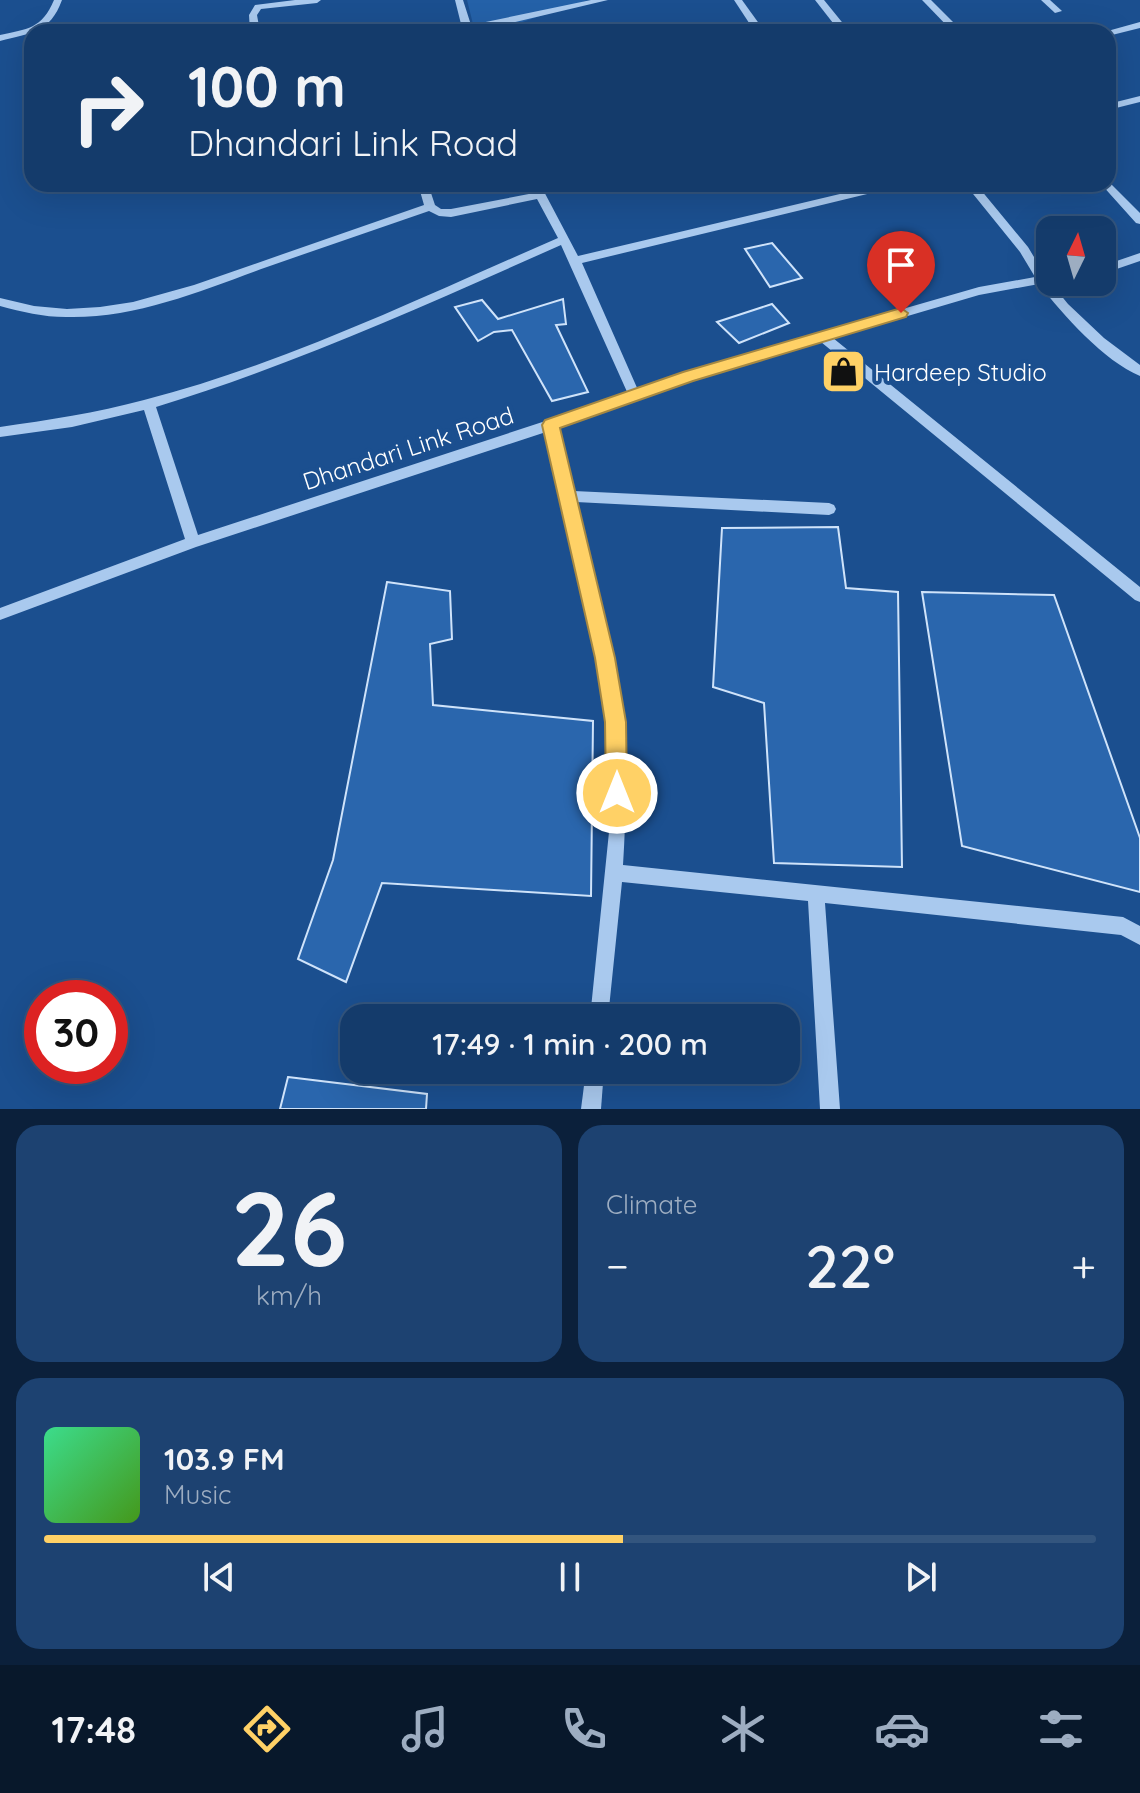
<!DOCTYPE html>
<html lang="en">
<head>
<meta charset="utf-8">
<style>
	:root { --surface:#143b6b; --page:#1d4271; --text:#f1f3f6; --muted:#9dadc1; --line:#33557e; --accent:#ffd166 }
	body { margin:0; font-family:Quicksand,sans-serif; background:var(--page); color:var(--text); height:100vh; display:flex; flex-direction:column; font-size:30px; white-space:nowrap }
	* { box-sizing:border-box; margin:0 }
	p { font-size:26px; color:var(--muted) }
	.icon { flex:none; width:44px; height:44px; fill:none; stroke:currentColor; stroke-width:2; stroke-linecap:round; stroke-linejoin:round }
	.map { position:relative; height:1109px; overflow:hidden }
	.details { display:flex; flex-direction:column; gap:16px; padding:16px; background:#0b203b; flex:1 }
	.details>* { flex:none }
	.guide { position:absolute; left:24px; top:24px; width:1092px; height:168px; border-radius:24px; box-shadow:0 8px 32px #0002,0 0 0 2px var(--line); background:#143b6b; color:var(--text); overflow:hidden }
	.needle { width:52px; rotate:5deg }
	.controls { position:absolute; left:1036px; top:216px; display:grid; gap:16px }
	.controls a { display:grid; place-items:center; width:80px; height:80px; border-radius:16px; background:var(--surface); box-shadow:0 8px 32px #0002,0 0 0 2px var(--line); font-size:40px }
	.speed { position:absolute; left:24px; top:980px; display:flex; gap:16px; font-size:40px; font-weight:700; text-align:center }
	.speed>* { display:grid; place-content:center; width:104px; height:104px; border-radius:50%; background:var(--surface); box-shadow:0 8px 32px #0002,0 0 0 2px var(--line); line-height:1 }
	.speed .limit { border:12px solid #d22; background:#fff; color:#111 }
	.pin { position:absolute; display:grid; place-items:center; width:68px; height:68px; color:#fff; margin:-82px -34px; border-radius:50% 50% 50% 0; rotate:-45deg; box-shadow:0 0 8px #0007 }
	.pin .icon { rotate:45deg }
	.me { position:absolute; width:88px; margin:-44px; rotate:0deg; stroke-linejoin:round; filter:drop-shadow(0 0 6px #0008) }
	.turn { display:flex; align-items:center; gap:28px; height:168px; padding:0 32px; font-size:36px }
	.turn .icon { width:104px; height:104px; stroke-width:2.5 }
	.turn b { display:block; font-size:56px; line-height:68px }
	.big { font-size:60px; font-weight:600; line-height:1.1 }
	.details .tile { flex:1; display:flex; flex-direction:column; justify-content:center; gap:12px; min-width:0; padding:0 28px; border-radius:24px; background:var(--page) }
	.details .dial { align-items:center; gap:0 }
	.dial b { font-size:104px; line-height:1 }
	.song { display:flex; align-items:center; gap:24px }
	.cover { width:96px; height:96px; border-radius:12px; background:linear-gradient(135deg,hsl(150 70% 55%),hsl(100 70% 35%)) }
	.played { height:8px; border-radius:4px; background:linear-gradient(90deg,var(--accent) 55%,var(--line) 55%) }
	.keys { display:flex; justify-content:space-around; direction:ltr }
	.heat { display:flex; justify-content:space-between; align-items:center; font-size:44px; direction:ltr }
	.details .tiles { flex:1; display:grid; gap:16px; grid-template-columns:1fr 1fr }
	.tile:last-child { grid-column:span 2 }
	.trip { position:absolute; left:340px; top:1004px; width:460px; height:80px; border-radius:24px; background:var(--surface); box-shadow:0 8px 32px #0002,0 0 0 2px var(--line); font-weight:600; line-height:80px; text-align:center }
	.dock { display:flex; height:128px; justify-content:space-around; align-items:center; background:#08182b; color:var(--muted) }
	.dock .icon { width:56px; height:56px }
	.dock .active { color:var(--accent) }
	.dock b { font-size:36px; color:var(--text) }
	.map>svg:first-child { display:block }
	.green { fill:#2461a8 }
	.building { fill:#2a66ad; stroke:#cfe3fa; stroke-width:2 }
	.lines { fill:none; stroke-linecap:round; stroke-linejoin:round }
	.minor { fill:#a9c9ee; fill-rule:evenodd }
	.route { fill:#ffd166; stroke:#a68842; stroke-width:2 }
	.labels { text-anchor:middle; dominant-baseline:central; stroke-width:8; stroke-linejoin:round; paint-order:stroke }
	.poi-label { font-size:24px; fill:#fff; stroke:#1b4f8f; text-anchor:start }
	.street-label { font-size:24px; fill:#fff; stroke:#1b4f8f }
</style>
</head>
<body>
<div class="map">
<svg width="1140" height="1109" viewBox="0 0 1140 1109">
	<rect width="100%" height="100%" fill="#1b4f8f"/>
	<polygon class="green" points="467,0 588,0 492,32 475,32"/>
	<g class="building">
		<polygon points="772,243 802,278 770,287 745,249"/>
		<polygon points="563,299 566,324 556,325 588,392 552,401 512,330 494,332 478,341 455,307 482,300 498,319"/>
		<polygon points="772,304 789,323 739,343 717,322"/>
		<polygon points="838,527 846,588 898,592 902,867 774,863 764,703 713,687 722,528"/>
		<polygon points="387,582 450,591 452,639 430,644 433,705 593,721 591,896 382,883 346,982 298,959 333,860"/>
		<polygon points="922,592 1054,595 1140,838 1140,892 962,846"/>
		<polygon points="288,1077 427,1094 426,1109 280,1109"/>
	</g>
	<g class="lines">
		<g class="minor">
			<path d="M54 0H62C50 33 31 33 0 41V35C27 29 42 29 54 0Z"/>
			<polygon points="295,0 321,0 317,3 261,9 257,15 260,32 250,32 249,15 255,5"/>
			<polygon points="455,0 463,0 471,25 591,0 608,0 473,32 463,32"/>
			<polygon points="734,0 742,0 765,32 755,32"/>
			<polygon points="815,0 824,0 850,32 840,32"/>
			<polygon points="922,0 931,0 963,32 953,32"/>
			<polygon points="1041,0 1050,0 1062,11 1055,13"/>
			<polygon points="1140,22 1140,28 1108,36 1108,32 1104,32"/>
			<polygon points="1140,96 1140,102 1108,110 1108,104"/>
			<polygon points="1108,181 1140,213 1140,224 1136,223 1101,184 1108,184"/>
			<path d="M418 184H428L435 205 441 209H451L534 193 530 184H540L578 256 882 184H901L896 187 582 263 638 390 715 363 979 287 1035 277 1020 252 965 184H976L1028 247 1046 277 1068 304 1104 338 1140 365V376C1104 361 1063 315 1039 284L979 295 833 338 1140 587V602L1135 600 821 342 718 372 558 428 574 491 829 503 834 505 836 509 834 513 829 515 576 502C595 575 616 649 623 724 627 771 626 818 623 865L1123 917 1140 926V945L1121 935 825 903 840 1109H820L808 901 622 882 608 1018H590L609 832 610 758 607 721 589 610 546 432 196 547 0 620V608L185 539 144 410 72 427 0 437V427C48 420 96 413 144 400 287 363 422 297 558 238L537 199 451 217 439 216 429 211C375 230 321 248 267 267 203 290 136 319 66 317 43 317 22 312 0 306V298L34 306 67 309 100 307 133 302 194 285 424 205ZM561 245 628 394 198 535 156 407C296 364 428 304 561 245Z"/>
			<polygon points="1140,253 1140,261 1102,274 1102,266"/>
			<polygon points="586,1070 604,1070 601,1109 581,1109"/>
		</g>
	</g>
	<polygon class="route" points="901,308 908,313 906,317 693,381 560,428 615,658 626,722 627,793 624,801 617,804 609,801 606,793 605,722 595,658 542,425 545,420 683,372"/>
	<defs>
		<symbol id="shop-square" viewBox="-11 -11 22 22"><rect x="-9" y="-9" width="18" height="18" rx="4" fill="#ffd166" stroke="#1b4f8f"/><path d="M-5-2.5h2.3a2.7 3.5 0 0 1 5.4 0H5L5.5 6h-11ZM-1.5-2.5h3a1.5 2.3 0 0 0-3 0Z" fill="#111"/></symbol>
	</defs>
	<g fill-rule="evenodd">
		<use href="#shop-square" x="818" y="346" width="51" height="51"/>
	</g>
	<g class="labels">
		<g class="poi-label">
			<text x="874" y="372">Hardeep Studio</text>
		</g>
		<g class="street-label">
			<text transform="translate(408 448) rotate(-18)">Dhandari Link Road</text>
		</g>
	</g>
</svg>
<div class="controls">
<a><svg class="needle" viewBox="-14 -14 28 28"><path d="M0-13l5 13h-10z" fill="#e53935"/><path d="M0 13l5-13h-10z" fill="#9dadc1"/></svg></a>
</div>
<div class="speed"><div class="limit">30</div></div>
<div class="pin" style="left:901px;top:313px;background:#d93025"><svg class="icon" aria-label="arrive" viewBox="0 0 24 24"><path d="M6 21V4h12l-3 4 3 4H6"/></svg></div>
<svg class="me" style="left:617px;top:793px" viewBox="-20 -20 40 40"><circle r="17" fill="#ffd166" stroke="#fff" stroke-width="3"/><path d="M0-11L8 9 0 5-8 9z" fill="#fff"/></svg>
<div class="trip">17:49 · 1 min · 200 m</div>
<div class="guide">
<div class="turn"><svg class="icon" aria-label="right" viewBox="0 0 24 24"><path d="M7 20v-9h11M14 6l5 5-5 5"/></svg><div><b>100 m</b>Dhandari Link Road</div></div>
</div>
</div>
<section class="details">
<div class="tiles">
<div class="tile dial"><b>26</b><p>km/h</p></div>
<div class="tile"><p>Climate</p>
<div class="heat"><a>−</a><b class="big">22°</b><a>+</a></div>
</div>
<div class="tile">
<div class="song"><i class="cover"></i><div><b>103.9 FM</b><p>Music</p></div></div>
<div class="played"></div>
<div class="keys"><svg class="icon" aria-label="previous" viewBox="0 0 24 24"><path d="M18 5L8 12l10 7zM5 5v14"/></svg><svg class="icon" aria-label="pause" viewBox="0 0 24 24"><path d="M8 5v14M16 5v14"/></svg><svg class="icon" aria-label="next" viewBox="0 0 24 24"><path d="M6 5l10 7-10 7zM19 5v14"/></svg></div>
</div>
</div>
</section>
<nav class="dock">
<b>17:48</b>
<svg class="icon active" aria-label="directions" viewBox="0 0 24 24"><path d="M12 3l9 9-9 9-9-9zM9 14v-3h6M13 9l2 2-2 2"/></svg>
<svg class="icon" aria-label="music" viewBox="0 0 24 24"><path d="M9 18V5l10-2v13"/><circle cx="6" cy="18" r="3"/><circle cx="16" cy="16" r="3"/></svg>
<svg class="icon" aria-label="phone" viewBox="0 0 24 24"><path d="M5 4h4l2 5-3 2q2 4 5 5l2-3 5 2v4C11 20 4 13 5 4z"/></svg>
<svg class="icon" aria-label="climate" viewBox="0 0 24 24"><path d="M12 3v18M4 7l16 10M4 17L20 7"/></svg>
<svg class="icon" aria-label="car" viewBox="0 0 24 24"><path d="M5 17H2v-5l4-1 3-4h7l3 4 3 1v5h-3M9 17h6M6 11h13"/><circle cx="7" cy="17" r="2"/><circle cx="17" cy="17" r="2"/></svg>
<svg class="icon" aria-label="filters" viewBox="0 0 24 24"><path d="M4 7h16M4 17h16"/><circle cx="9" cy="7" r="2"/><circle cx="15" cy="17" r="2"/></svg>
</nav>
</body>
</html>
